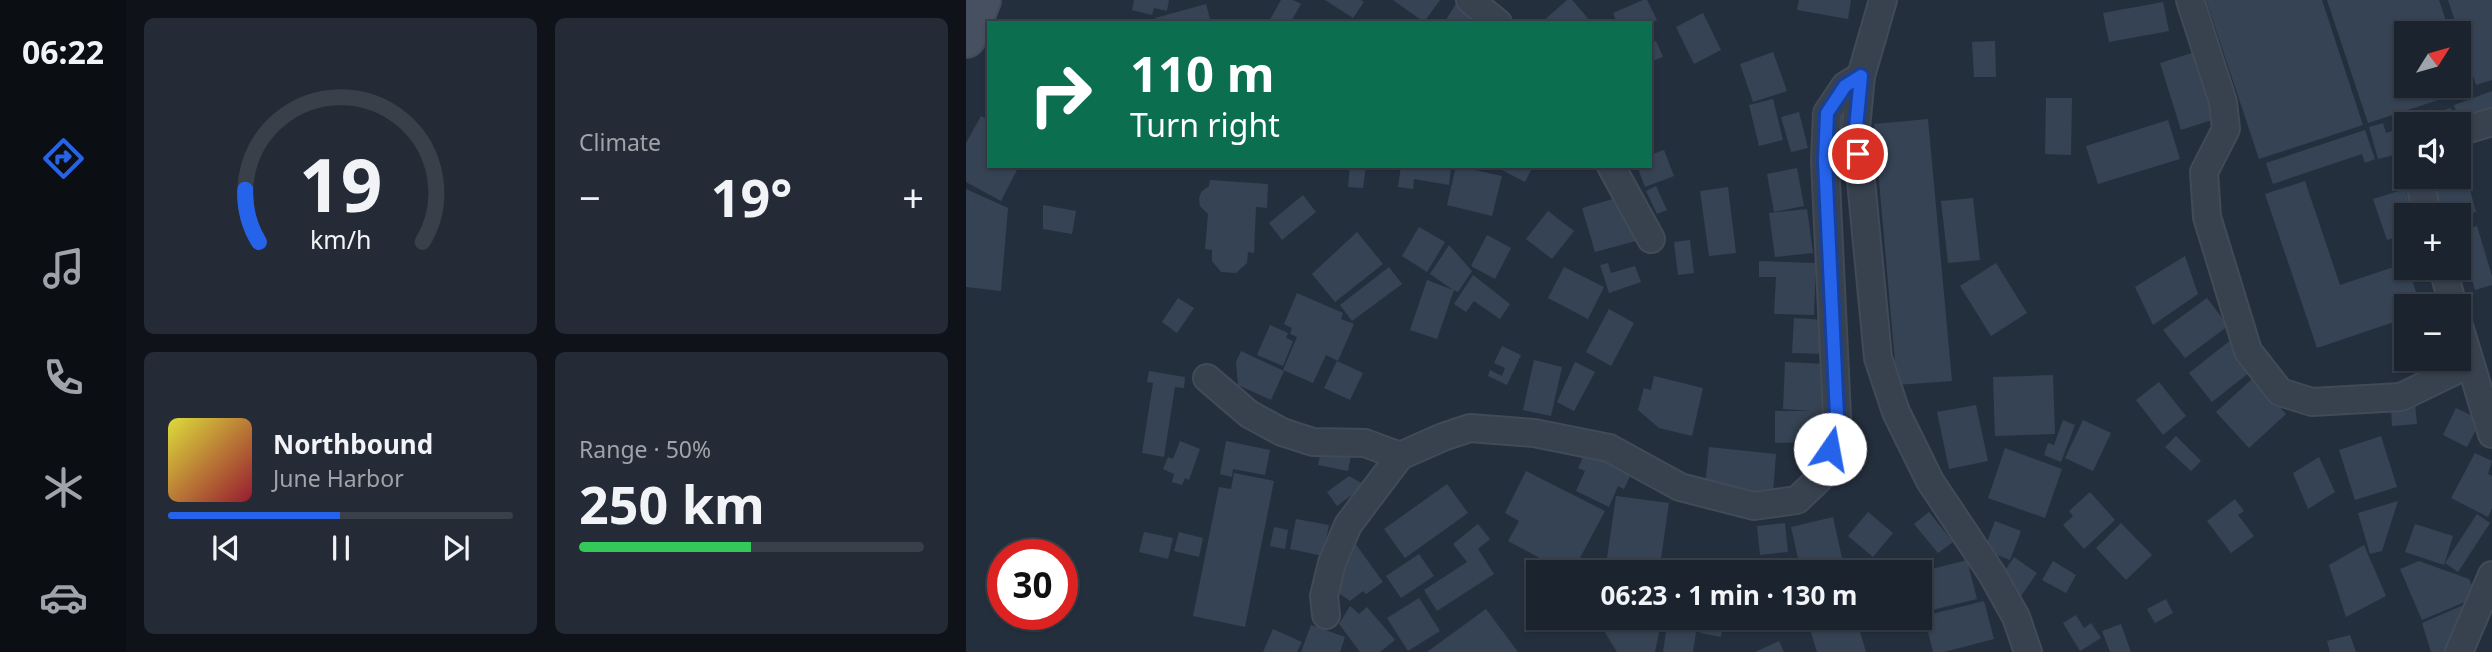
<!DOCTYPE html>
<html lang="en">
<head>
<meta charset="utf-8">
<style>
	:root { --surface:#1b232e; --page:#242b36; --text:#f1f3f6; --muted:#a0a4aa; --line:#39404a; --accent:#2563eb }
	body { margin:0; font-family:"Noto Sans",sans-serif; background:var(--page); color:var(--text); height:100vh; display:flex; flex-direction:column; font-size:26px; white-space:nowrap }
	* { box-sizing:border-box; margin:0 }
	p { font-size:23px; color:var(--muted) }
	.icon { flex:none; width:38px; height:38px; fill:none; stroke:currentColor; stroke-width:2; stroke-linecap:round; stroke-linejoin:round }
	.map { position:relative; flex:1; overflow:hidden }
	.details { display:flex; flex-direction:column; gap:18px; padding:18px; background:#0f1319; width:840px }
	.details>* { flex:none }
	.guide { position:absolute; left:21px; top:21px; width:665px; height:147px; border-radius:0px; box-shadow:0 2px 5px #0004,0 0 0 2px var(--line); background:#0b6e4f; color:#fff; overflow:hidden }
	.needle { width:46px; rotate:53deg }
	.fabs { position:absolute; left:1428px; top:21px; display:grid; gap:14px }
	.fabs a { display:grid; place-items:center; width:77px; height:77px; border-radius:0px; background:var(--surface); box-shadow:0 2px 5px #0004,0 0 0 2px var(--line); font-size:35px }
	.speed { position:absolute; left:21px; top:539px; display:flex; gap:14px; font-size:35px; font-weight:700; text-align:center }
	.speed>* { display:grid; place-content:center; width:91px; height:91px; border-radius:50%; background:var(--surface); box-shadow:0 2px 5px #0004,0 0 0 2px var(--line); line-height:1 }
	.speed .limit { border:10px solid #d22; background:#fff; color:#111 }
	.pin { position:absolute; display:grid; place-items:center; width:60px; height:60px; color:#fff; margin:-30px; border:4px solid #fff; border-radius:50%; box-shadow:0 2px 7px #0007 }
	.me { position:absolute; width:77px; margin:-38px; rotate:12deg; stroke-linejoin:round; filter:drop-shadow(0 0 5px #0008) }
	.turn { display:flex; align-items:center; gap:24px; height:147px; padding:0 28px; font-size:32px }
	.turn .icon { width:91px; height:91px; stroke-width:2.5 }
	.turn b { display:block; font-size:49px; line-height:60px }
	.big { font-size:52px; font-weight:700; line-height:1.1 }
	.details .tile { flex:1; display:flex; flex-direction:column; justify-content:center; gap:10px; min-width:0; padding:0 24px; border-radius:10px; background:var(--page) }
	.details .dial { align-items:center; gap:0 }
	.dial svg { height:182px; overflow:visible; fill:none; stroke:var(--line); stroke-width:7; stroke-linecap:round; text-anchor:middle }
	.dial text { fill:var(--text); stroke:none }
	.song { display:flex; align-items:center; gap:21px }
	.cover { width:84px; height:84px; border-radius:10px; background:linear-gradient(135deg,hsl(60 70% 55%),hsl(350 70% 35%)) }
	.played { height:7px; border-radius:4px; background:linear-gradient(90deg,var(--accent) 50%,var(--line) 50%) }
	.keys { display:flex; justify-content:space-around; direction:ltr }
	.heat { display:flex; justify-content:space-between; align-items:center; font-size:38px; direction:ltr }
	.charge { height:10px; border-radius:5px; background:linear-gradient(90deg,#34c759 50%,var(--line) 0) }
	.details .tiles { flex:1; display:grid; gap:18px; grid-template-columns:repeat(2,1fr) }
	.trip { position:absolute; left:560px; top:560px; width:406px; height:70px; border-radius:0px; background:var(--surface); box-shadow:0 2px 5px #0004,0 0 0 2px var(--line); font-weight:700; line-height:70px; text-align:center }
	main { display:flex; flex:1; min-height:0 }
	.menu { display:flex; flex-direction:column; width:126px; justify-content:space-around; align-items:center; background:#0b0e12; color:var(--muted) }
	.menu .icon { width:49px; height:49px }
	.menu .current { color:var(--accent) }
	.menu b { font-size:32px; color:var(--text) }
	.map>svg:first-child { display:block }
	.building { fill:#364354 }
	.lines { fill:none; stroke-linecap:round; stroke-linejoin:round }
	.street-casing { stroke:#414a57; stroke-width:30 }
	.secondary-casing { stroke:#414a57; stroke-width:42 }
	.street { stroke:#38414e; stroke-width:26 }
	.secondary { stroke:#465061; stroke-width:38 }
	.route-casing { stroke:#184099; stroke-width:18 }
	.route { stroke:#2563eb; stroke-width:12 }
</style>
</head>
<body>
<main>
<nav class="menu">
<b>06:22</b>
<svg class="icon current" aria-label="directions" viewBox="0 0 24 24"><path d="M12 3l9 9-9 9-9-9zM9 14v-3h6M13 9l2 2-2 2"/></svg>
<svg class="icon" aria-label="music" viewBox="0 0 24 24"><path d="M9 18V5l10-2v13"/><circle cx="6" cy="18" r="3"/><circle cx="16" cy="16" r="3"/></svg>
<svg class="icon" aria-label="phone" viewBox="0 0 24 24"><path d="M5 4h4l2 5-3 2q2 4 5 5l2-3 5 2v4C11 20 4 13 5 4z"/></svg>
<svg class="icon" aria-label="climate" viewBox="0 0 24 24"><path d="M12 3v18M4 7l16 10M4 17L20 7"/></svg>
<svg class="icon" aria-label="car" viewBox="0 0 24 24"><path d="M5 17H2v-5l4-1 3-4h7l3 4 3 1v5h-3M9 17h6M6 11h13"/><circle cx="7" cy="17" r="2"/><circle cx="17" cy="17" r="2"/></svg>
</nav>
<section class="details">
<div class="tiles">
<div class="tile dial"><svg viewBox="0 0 100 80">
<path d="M14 69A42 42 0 1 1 86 69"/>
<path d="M14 69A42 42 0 0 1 8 46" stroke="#2563eb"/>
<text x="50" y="56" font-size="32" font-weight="700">19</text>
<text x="50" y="72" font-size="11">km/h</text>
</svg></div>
<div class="tile"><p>Climate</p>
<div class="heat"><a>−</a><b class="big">19°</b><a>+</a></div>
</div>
<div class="tile">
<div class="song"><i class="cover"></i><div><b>Northbound</b><p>June Harbor</p></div></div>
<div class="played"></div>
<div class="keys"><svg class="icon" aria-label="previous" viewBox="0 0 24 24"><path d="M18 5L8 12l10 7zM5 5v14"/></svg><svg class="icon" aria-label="pause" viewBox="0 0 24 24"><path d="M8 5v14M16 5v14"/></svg><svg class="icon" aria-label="next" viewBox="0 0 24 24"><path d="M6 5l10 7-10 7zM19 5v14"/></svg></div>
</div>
<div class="tile"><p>Range · 50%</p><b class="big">250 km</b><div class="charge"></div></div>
</div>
</section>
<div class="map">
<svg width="1526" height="652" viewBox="0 0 1526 652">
	<rect width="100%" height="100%" fill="#242f3e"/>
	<g class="building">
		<polygon points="168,0 203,0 201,11 188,8 186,15 166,10"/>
		<polygon points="315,0 327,0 335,4 324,23 302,23"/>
		<polygon points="359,0 395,0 398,2 387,18"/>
		<polygon points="427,0 474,0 458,22"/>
		<polygon points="601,0 606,0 626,23 575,23"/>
		<polygon points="677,0 681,0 691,20 685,23 651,23 647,13"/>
		<polygon points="833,0 885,0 882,19 831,10"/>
		<polygon points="1240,0 1356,0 1397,125 1293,159"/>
		<polygon points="1361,0 1473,0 1484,33 1440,33 1440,86 1493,86 1493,59 1503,90 1402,123"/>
		<polygon points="1482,0 1526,0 1526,80 1510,85"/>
		<polygon points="491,2 522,23 478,23"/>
		<polygon points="1197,2 1203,31 1143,42 1137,13"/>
		<polygon points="240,4 245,23 191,23 189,18"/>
		<polygon points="737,13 755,50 728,64 710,27"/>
		<polygon points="690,41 697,57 684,62 684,43"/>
		<polygon points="1029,41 1030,77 1008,77 1006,42"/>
		<polygon points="807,52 821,91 787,102 774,64"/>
		<polygon points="1229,52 1249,119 1215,130 1194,63"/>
		<polygon points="1526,91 1526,118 1496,128 1488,105"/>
		<polygon points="1080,98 1106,98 1105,155 1079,154"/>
		<polygon points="807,99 817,140 793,146 783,105"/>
		<polygon points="1485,108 1489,124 1445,124 1444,120"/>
		<polygon points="833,112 842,148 825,152 815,117"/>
		<polygon points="15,116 23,120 23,166 53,166 35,201 0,182 0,143"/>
		<polygon points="962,119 986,381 931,385 908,124"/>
		<polygon points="1202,120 1214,159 1132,184 1120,146"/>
		<polygon points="1417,123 1420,133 1437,128 1440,142 1429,146 1432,154 1412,159 1403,127"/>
		<polygon points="1399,130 1409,159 1399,163 1396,154 1307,184 1300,163"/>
		<polygon points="698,150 708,176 679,187 671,166 684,166 684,155"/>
		<polygon points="1494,153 1510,212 1493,216 1472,215 1461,177 1493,177"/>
		<polygon points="384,166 400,166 397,188 382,187"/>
		<polygon points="435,166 469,166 485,169 483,185 448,179 447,189 432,187"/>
		<polygon points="490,166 536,176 526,216 481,205"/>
		<polygon points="528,166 567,166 559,182"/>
		<polygon points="831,168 838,206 808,212 801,174"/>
		<polygon points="244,180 302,184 301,208 290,207 288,253 282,252 281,263 270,273 255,272 246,261 246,250 239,249 242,214 234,206 233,199 235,192 243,186"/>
		<polygon points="1339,181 1374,285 1440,263 1455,306 1440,306 1440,318 1351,348 1299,194"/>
		<polygon points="690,186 701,210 691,214 680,191"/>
		<polygon points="762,187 770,253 743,256 734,191"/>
		<polygon points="0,189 42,208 35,291 0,287"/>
		<polygon points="1439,189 1448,215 1440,215 1440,234 1421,240 1407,199"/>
		<polygon points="337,195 350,212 316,240 303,223"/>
		<polygon points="657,196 670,241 629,252 616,208"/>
		<polygon points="1007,198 1014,260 982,263 975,201"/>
		<polygon points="77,205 110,211 106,234 77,229"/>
		<polygon points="841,209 847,253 809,257 803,213"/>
		<polygon points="582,211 608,231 586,259 560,239"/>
		<polygon points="1511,226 1526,276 1526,285 1509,290 1493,231"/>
		<polygon points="453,227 479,242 461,272 436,256"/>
		<polygon points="391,232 417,264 369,302 346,274"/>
		<polygon points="521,235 545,248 529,279 505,266"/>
		<polygon points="724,240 728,273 712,275 708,242"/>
		<polygon points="483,245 506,271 492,292 488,290 471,339 444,330 461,280 487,290 464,274"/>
		<polygon points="1219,256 1232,294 1187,325 1169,287"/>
		<polygon points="793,261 850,263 848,315 808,314 810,277 793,277"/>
		<polygon points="642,263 645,273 669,266 675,282 643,293 634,265"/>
		<polygon points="1030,263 1061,313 1025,336 994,286"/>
		<polygon points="423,267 436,284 386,321 374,305"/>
		<polygon points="598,267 638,287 622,319 582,298"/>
		<polygon points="507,275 544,304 534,319 508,301 500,312 488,304"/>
		<polygon points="331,293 377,313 375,319 388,324 372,361 360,355 347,383 317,370 331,337 324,334 326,328 318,324"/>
		<polygon points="212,298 228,308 211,333 196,322"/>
		<polygon points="1241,298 1262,326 1219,358 1197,330"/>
		<polygon points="643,309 668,323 645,366 620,352"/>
		<polygon points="828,318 861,320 860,354 826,353"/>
		<polygon points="304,325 322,333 320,338 327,341 317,366 291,355"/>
		<polygon points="1266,339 1289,368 1246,402 1223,373"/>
		<polygon points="536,346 555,355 541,385 522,376 524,370 536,376 539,368 528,363"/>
		<polygon points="275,351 318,371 305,400 272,385 270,362"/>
		<polygon points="568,360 596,367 585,416 557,410"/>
		<polygon points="371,361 397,373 384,400 358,388"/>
		<polygon points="609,362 629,372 608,411 591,402"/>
		<polygon points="819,362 859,364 856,442 809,443 809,411 845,411 817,409"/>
		<polygon points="183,371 219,377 218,388 209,387 198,457 176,453 187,383 181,382"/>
		<polygon points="1087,375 1089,434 1029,436 1027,377"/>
		<polygon points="688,376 737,388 726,436 693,428 672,410 678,388 685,390"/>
		<polygon points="1287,378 1320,414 1283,448 1250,412"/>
		<polygon points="1193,382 1220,416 1197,435 1170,400"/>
		<polygon points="1449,404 1451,424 1426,426 1425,406"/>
		<polygon points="1010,405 1022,461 983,469 971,412"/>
		<polygon points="1490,408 1515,420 1501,447 1477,435"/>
		<polygon points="1097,420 1109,425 1095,462 1078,455 1082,443 1088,445"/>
		<polygon points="1117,420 1145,433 1127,471 1099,458"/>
		<polygon points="1210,436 1235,461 1225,471 1199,447"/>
		<polygon points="1415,436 1431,487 1389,500 1373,450"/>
		<polygon points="214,441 234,449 223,480 219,478 216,485 206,482 208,474 197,469 202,457 207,459"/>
		<polygon points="260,441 304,450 299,475 267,469 266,477 254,474"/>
		<polygon points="743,447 810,454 807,494 739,487"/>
		<polygon points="621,448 667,470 658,489 652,486 643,507 610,491 619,471 612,468"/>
		<polygon points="1039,448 1096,469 1079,518 1022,498"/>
		<polygon points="355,450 385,456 382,471 352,465"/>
		<polygon points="1509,453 1526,461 1522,474 1526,476 1526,508 1522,517 1485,498"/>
		<polygon points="1353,457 1369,492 1342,509 1327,473"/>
		<polygon points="560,471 639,511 608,569 597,564 594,569 542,541 553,521 539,513"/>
		<polygon points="268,473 308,481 279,627 227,616 253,487 265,489"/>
		<polygon points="383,476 399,485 371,506 361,492"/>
		<polygon points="481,484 502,513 439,558 418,529"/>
		<polygon points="1124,492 1149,520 1118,549 1097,525 1107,516 1103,511"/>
		<polygon points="650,496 703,503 693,572 639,572"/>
		<polygon points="1269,499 1278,511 1272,515 1288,536 1265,553 1241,521"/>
		<polygon points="1432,501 1416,551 1404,554 1392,513"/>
		<polygon points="902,512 927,533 907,557 882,536"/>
		<polygon points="963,512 987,542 972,553 948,524"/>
		<polygon points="1511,514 1524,523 1492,572 1479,563"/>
		<polygon points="867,517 879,572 835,572 825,527"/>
		<polygon points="330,519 363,525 357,556 324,549"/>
		<polygon points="1029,521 1055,531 1044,560 1018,550"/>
		<polygon points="819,523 822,552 794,555 791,526"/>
		<polygon points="1155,523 1186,555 1160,580 1130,548"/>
		<polygon points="512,524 524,539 512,549 528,574 471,611 458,590 501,562 487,544"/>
		<polygon points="1449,524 1487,536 1478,565 1439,552"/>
		<polygon points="308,527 322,530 319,549 304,546"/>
		<polygon points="178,532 207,538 202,559 173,552"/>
		<polygon points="213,532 237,538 233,557 208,551"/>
		<polygon points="381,532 417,582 400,594 397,591 384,601 364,587"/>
		<polygon points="1398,545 1420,596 1380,617 1363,565"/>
		<polygon points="453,554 468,576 435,598 420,576"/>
		<polygon points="1048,557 1071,573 1053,599 1038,572"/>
		<polygon points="1001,560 1011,599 954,613 954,572"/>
		<polygon points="1087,561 1110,575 1100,593 1076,580"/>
		<polygon points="1453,561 1503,579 1511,597 1456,620 1434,569"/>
		<polygon points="453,598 474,631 442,651 421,618"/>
		<polygon points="1200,599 1207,613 1189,623 1181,609"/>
		<polygon points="1018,601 1028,639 978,652 967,652 958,616"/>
		<polygon points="1502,603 1493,652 1465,652 1456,623"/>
		<polygon points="384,606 393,614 401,607 429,640 414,652 394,652 373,624"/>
		<polygon points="520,609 552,652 461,652"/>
		<polygon points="1110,615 1118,628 1125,623 1135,638 1114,651 1097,623"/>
		<polygon points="637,618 696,618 689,652 651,652 635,626"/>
		<polygon points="702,618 732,619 727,652 697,652"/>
		<polygon points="749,618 758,618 755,637 734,633 736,624 747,626"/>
		<polygon points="860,618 890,618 900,652 851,652 842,623"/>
		<polygon points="1155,624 1165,652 1144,652 1136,631"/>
		<polygon points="345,625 379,637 374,652 335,652"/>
		<polygon points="307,629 336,642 331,652 297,652"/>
		<polygon points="1384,635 1390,652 1364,652 1361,641"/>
		<polygon points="813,641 818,652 789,652"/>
	</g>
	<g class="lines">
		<defs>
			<g id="street">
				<polyline points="504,0 532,23"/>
				<polyline points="917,0 895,76 890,128 912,358 930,412 964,481 1026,574 1050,617 1062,652"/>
				<polyline points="1224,0 1257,102 1260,129 1238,172 1241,217 1282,351 1314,392 1346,402 1435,397 1503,364"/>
				<polyline points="1493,132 1526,122"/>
				<polyline points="645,166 685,239"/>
				<polyline points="1452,177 1462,215"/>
				<polyline points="1477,268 1487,306"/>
				<polyline points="1493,326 1526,434"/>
				<polyline points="241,378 283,414 316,432 347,442 399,443 434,456"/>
				<polyline points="360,615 358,596 366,563 382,525 434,456 477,437 504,428 568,433 643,448 714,487 788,506 831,500 854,478 871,416 859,161 861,113 879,86 895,76"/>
				<polyline points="1493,652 1526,575"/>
			</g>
			<polyline id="secondary" points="0,38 15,0"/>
		</defs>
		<use href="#street" class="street-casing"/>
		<use href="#secondary" class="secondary-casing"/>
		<use href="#street" class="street"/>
		<use href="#secondary" class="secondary"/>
	</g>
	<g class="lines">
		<defs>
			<polyline id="route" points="864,449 871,416 859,161 861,113 879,86 895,76 890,128 892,154"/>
		</defs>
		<use href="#route" class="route-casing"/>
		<use href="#route" class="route"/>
	</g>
</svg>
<div class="fabs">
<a><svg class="needle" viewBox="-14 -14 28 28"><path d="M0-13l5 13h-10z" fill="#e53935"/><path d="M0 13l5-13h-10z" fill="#a0a4aa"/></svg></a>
<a><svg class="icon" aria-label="sound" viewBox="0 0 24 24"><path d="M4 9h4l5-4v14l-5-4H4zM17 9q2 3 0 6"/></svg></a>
<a>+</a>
<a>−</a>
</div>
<div class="speed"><div class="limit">30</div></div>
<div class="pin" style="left:892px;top:154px;background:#d93025"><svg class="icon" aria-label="arrive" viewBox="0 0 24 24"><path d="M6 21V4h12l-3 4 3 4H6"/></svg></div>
<svg class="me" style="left:864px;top:449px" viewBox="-20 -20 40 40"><circle r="19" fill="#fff"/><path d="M0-13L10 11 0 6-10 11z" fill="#2563eb"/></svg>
<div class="trip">06:23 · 1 min · 130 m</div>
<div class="guide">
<div class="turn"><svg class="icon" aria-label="right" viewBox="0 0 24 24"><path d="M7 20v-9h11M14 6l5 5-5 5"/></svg><div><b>110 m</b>Turn right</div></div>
</div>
</div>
</main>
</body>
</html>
